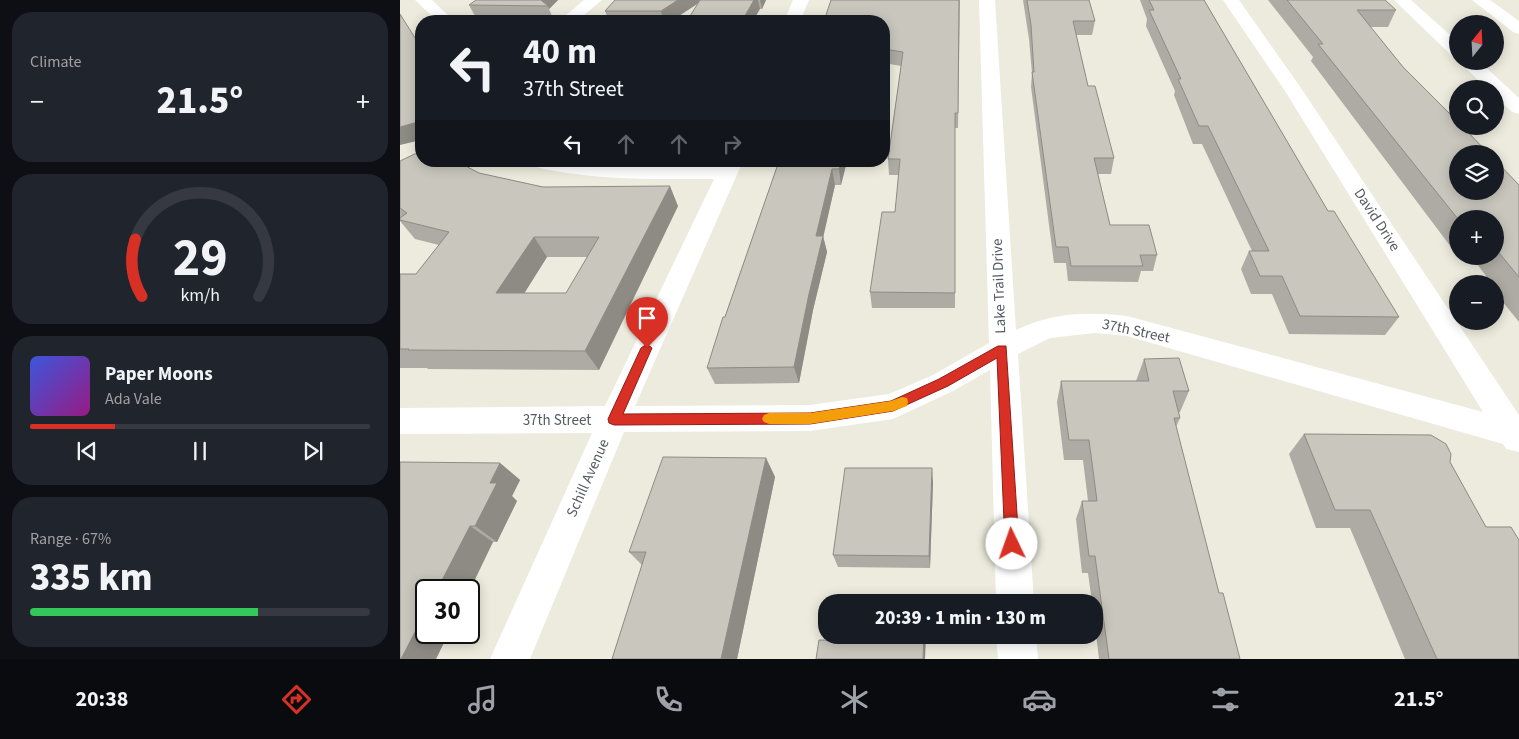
<!DOCTYPE html>
<html lang="en">
<head>
<meta charset="utf-8">
<style>
	:root { --surface:#171b24; --page:#20242c; --text:#f1f3f6; --muted:#9ea1a6; --line:#363941; --accent:#d93025 }
	body { margin:0; font-family:"Source Sans 3",sans-serif; background:var(--page); color:var(--text); height:100vh; display:flex; flex-direction:column; font-size:19px; white-space:nowrap }
	* { box-sizing:border-box; margin:0 }
	p { font-size:16px; color:var(--muted) }
	.icon { flex:none; width:28px; height:28px; fill:none; stroke:currentColor; stroke-width:2; stroke-linecap:round; stroke-linejoin:round }
	.map { position:relative; flex:1; overflow:hidden }
	.side { display:flex; flex-direction:column; gap:12px; padding:12px; background:#0d0f14; width:400px }
	.side>* { flex:none }
	.hud { position:absolute; left:15px; top:15px; width:475px; height:152px; border-radius:20px; box-shadow:0 2px 12px #0003; background:#171b24; color:var(--text); overflow:hidden }
	.needle { width:32px; rotate:18deg }
	.fabs { position:absolute; left:1049px; top:15px; display:grid; gap:10px }
	.fabs a { display:grid; place-items:center; width:55px; height:55px; border-radius:50%; background:var(--surface); box-shadow:0 2px 12px #0003; font-size:25px }
	.speed { position:absolute; left:15px; top:579px; display:flex; gap:10px; font-size:25px; font-weight:700; text-align:center }
	.speed>* { display:grid; place-content:center; width:65px; height:65px; border-radius:50%; background:var(--surface); box-shadow:0 2px 12px #0003; line-height:1 }
	.speed .limit { border:2px solid #111; border-radius:8px; background:#fff; color:#111 }
	.pin { position:absolute; display:grid; place-items:center; width:42px; height:42px; color:#fff; margin:-51px -21px; border-radius:50% 50% 50% 0; rotate:-45deg; box-shadow:0 0 5px #0007 }
	.pin .icon { rotate:45deg }
	.me { position:absolute; width:55px; margin:-28px; rotate:357deg; stroke-linejoin:round; filter:drop-shadow(0 0 4px #0008) }
	.turn { display:flex; align-items:center; gap:18px; height:105px; padding:0 25px; font-size:22px }
	.turn .icon { width:65px; height:65px; stroke-width:2.5 }
	.turn b { display:block; font-size:35px; line-height:42px }
	.lanes { display:flex; align-items:center; height:48px; padding:0 25px; background:#0003; justify-content:center; gap:25px; direction:ltr }
	.lanes .off { opacity:.35 }
	.big { font-size:38px; font-weight:800; line-height:1.1 }
	.side .card { flex:1; display:flex; flex-direction:column; justify-content:center; gap:8px; min-width:0; padding:0 18px; border-radius:20px; background:var(--page) }
	.side .dial { align-items:center; gap:0 }
	.dial svg { height:130px; overflow:visible; fill:none; stroke:var(--line); stroke-width:7; stroke-linecap:round; text-anchor:middle }
	.dial text { fill:var(--text); stroke:none }
	.song { display:flex; align-items:center; gap:15px }
	.cover { width:60px; height:60px; border-radius:8px; background:linear-gradient(135deg,hsl(230 70% 55%),hsl(310 70% 35%)) }
	.played { height:5px; border-radius:2px; background:linear-gradient(90deg,var(--accent) 25%,var(--line) 25%) }
	.keys { display:flex; justify-content:space-around; direction:ltr }
	.heat { display:flex; justify-content:space-between; align-items:center; font-size:28px; direction:ltr }
	.charge { height:8px; border-radius:4px; background:linear-gradient(90deg,#34c759 67%,var(--line) 0) }
	.trip { position:absolute; left:418px; top:594px; width:285px; height:50px; border-radius:20px; background:var(--surface); box-shadow:0 2px 12px #0003; font-weight:800; line-height:50px; text-align:center }
	.tabs { display:flex; height:80px; justify-content:space-around; align-items:center; background:#090b0e; color:var(--muted) }
	.tabs .icon { width:35px; height:35px }
	.tabs .selected { color:var(--accent) }
	.tabs b { font-size:22px; color:var(--text) }
	main { display:flex; flex:1; min-height:0 }
	.map>svg:first-child { display:block }
	.lines { fill:none; stroke-linecap:round; stroke-linejoin:round }
	.street { fill:#fff; fill-rule:evenodd }
	.secondary { fill:#fff; fill-rule:evenodd }
	.wall { fill:#adaba3; fill-rule:evenodd }
	.shaded-wall { fill:#8d8b84 }
	.building { fill:#c9c7bd; stroke:#8d8b84; fill-rule:evenodd }
	.route { fill:#d93025; stroke:#8d1f18 }
	.slow { fill:#f59e0b }
	.labels { text-anchor:middle; dominant-baseline:central; stroke-width:4; stroke-linejoin:round; paint-order:stroke }
	.street-label { font-size:15px; fill:#575a61; stroke:#fff }
</style>
</head>
<body>
<main>
<section class="side">
<div class="card"><p>Climate</p>
<div class="heat"><a>−</a><b class="big">21.5°</b><a>+</a></div>
</div>
<div class="card dial"><svg viewBox="0 0 100 80">
<path d="M14 69A42 42 0 1 1 86 69"/>
<path d="M14 69A42 42 0 0 1 10 34" stroke="#d93025"/>
<text x="50" y="56" font-size="32" font-weight="700">29</text>
<text x="50" y="72" font-size="11">km/h</text>
</svg></div>
<div class="card">
<div class="song"><i class="cover"></i><div><b>Paper Moons</b><p>Ada Vale</p></div></div>
<div class="played"></div>
<div class="keys"><svg class="icon" aria-label="previous" viewBox="0 0 24 24"><path d="M18 5L8 12l10 7zM5 5v14"/></svg><svg class="icon" aria-label="pause" viewBox="0 0 24 24"><path d="M8 5v14M16 5v14"/></svg><svg class="icon" aria-label="next" viewBox="0 0 24 24"><path d="M6 5l10 7-10 7zM19 5v14"/></svg></div>
</div>
<div class="card"><p>Range · 67%</p><b class="big">335 km</b><div class="charge"></div></div>
</section>
<div class="map">
<svg width="1119" height="659" viewBox="0 0 1119 659">
	<rect width="100%" height="100%" fill="#ecebdd"/>
	<g class="lines">
		<g class="street">
			<polygon points="15,0 32,0 54,21 37,21"/>
			<polygon points="184,0 202,0 177,21 159,21"/>
			<polygon points="393,0 409,0 400,21 384,21"/>
			<path d="M579 0H595L616 330C654 312 686 312 727 316L1083 412 885 91 823 0H839L903 91 1119 415V452L1106 449 1103 444 727 336 695 333 650 338 618 354 634 602H596L590 370 553 391 493 419 410 431 224 432 130 659H90L192 433 0 434V408L205 406 314 179C250 179 189 181 127 165L124 161C159 161 193 165 228 166 258 167 289 166 320 166L322 161H343L235 406 410 405 489 394 533 375 589 343Z"/>
			<polygon points="596,635 636,635 638,659 598,659"/>
		</g>
		<g class="secondary">
			<polygon points="994,0 1011,0 1058,42 1058,57 1052,56"/>
			<polygon points="1072,0 1090,0 1119,21 1119,34 1113,32"/>
			<polygon points="1059,61 1079,61 1119,98 1119,114 1112,112 1095,96 1095,89 1087,89"/>
		</g>
	</g>
	<g class="wall">
		<polygon points="158,0 149,9 153,18 76,18 69,5"/>
		<polygon points="215,0 366,0 362,9 299,3 271,21 209,21 205,11"/>
		<polygon points="560,0 558,128 555,128 555,308 472,308 470,292 495,212 499,175 489,175 488,159 501,66 484,63 484,21"/>
		<polygon points="623,0 689,0 695,21 692,35 676,35 688,86 714,158 711,174 698,174 710,225 757,255 753,271 741,271 738,282 668,281 666,263 654,263 631,87 632,73 629,39"/>
		<polygon points="740,0 804,0 928,211 999,317 985,335 889,334 872,294 851,294 841,269 849,251 852,251 802,144 793,144 774,95 775,91 746,26 747,19"/>
		<polygon points="868,0 985,0 996,10 988,27 970,27 1003,67 1119,185 1119,322 1102,301 1104,299 1095,287 1095,284 1092,284 1071,256 1095,256 1095,219 1058,219 1058,247 1051,247 911,61 913,57"/>
		<path d="M0 161 79 173 143 187 278 206 199 370 28 369 27 368H0V274H16L39 245 15 239 0 221ZM147 257H187L166 293H124Z"/>
		<polygon points="379,161 447,161 441,185 435,185 423,236 427,252 413,310 399,383 315,384 307,368"/>
		<polygon points="744,359 789,391 780,412 779,412 780,418 776,427 819,593 840,659 699,659 694,617 694,602 692,602 688,573 682,573 676,519 682,501 688,501 683,460 664,460 657,402 661,381 736,381"/>
		<polygon points="904,434 1050,462 1086,527 1119,659 1005,659 950,528 916,528 889,454"/>
		<polygon points="366,458 375,477 337,659 212,659 242,565 229,552"/>
		<polygon points="100,463 120,480 112,496 117,501 97,542 93,542 26,632 49,632 36,659 0,659"/>
		<polygon points="533,482 530,568 438,567 433,555"/>
	</g>
	<g class="shaded-wall">
		<polygon points="141,0 158,0 149,9 148,6 143,6"/>
		<polygon points="278,0 303,0 271,21 264,21 261,11"/>
		<polygon points="354,0 358,0 360,9 353,21 342,21"/>
		<polygon points="360,0 366,0 362,9"/>
		<polygon points="21,121 21,140 0,145 0,127"/>
		<polygon points="441,161 447,161 441,185 439,169"/>
		<polygon points="432,169 435,185 421,247 423,236 427,252 413,310 399,383 394,367 416,236"/>
		<polygon points="270,186 278,206 199,370 185,351"/>
		<polygon points="134,237 147,257 112,313 96,293"/>
		<polygon points="366,458 375,477 337,659 321,659"/>
		<polygon points="100,463 120,480 112,496 117,501 97,542 75,526 90,483"/>
		<polygon points="532,468 533,482 530,568 529,556"/>
		<polygon points="70,526 93,542 69,592 69,590 37,590"/>
		<polygon points="26,611 26,632 49,632 36,659 1,659"/>
		<polygon points="524,635 526,635 525,659 523,659"/>
	</g>
	<g class="building">
		<polygon points="76,0 141,0 148,6 69,5"/>
		<polygon points="215,0 278,0 261,11 205,11"/>
		<polygon points="300,0 354,0 342,21 287,21"/>
		<polygon points="431,0 559,0 558,113 555,113 555,293 470,292 482,212 495,212 500,159 488,159 503,52 484,49 484,21 424,21"/>
		<polygon points="627,0 689,0 695,21 673,21 688,86 695,86 714,158 694,158 710,225 749,225 757,255 740,255 743,266 671,266 668,247 656,247 632,72 634,72 631,25"/>
		<polygon points="749,0 804,0 928,211 934,211 999,317 900,316 882,276 860,276 849,251 869,251 808,126 799,126 778,79 781,79 749,10 754,10"/>
		<polygon points="887,0 985,0 996,10 957,10 1003,67 1058,122 1058,126 1062,126 1089,154 1058,154 1058,191 1095,191 1095,160 1119,185 1119,277 1095,248 1095,219 1058,219 918,44 923,44"/>
		<polygon points="0,14 17,41 21,51 21,121 0,127"/>
		<path d="M21 151V161H56L79 173 143 187 270 186 185 351 8 350 9 349H0V274H16L49 232 0 220V218L7 213 0 208V161ZM134 237H199L166 293H96Z"/>
		<polygon points="379,161 441,161 439,169 432,169 416,236 423,236 409,294 394,367 307,368 323,317 325,317"/>
		<polygon points="779,358 789,391 773,391 780,418 774,418 819,593 823,593 840,659 709,659 695,556 689,556 682,501 697,501 689,440 669,440 661,381 749,381 744,359"/>
		<polygon points="904,434 1031,435 1046,444 1051,454 1050,462 1086,527 1111,527 1119,540 1119,659 1037,659 970,510 935,510"/>
		<polygon points="263,457 366,458 321,659 212,659 246,552 229,552"/>
		<polygon points="0,462 100,463 90,483 97,483 75,526 70,526 37,590 26,590 26,611 1,659 0,659"/>
		<polygon points="445,468 532,468 529,556 433,555"/>
		<polygon points="467,635 524,635 523,659 416,659 419,640 466,641"/>
	</g>
	<polygon class="route" points="247,344 252,348 223,414 410,413 491,401 539,379 598,346 606,346 619,544 617,549 612,551 607,549 605,544 597,358 548,386 493,411 410,424 214,425 209,423 208,419 241,348"/>
	<polygon class="slow" points="502,397 507,398 508,402 507,406 493,411 410,424 369,424 364,422 362,419 364,415 369,413 410,413 491,401"/>
	<g class="labels">
		<g class="street-label">
			<text transform="translate(977 220) rotate(57)">David Drive</text>
			<text transform="translate(599 286) rotate(-92)">Lake Trail Drive</text>
			<text transform="translate(736 331) rotate(12)">37th Street</text>
			<text x="157" y="420">37th Street</text>
			<text transform="translate(188 478) rotate(-66)">Schill Avenue</text>
		</g>
	</g>
</svg>
<div class="fabs">
<a><svg class="needle" viewBox="-14 -14 28 28"><path d="M0-13l5 13h-10z" fill="#e53935"/><path d="M0 13l5-13h-10z" fill="#9ea1a6"/></svg></a>
<a><svg class="icon" aria-label="search" viewBox="0 0 24 24"><circle cx="10" cy="10" r="6"/><path d="M15 15l6 6"/></svg></a>
<a><svg class="icon" aria-label="layers" viewBox="0 0 24 24"><path d="M12 4l9 5-9 5-9-5zM3 14l9 5 9-5"/></svg></a>
<a>+</a>
<a>−</a>
</div>
<div class="speed"><div class="limit">30</div></div>
<div class="pin" style="left:247px;top:348px;background:#d93025"><svg class="icon" aria-label="arrive" viewBox="0 0 24 24"><path d="M6 21V4h12l-3 4 3 4H6"/></svg></div>
<svg class="me" style="left:612px;top:544px" viewBox="-20 -20 40 40"><circle r="19" fill="#fff"/><path d="M0-13L10 11 0 6-10 11z" fill="#d93025"/></svg>
<div class="trip">20:39 · 1 min · 130 m</div>
<div class="hud">
<div class="turn"><svg class="icon" aria-label="left" viewBox="0 0 24 24"><path d="M17 20v-9H6M10 6l-5 5 5 5"/></svg><div><b>40 m</b>37th Street</div></div>
<div class="lanes"><svg class="icon" aria-label="left" viewBox="0 0 24 24"><path d="M17 20v-9H6M10 6l-5 5 5 5"/></svg><svg class="icon off" aria-label="ahead" viewBox="0 0 24 24"><path d="M12 20V5M6 11l6-6 6 6"/></svg><svg class="icon off" aria-label="ahead" viewBox="0 0 24 24"><path d="M12 20V5M6 11l6-6 6 6"/></svg><svg class="icon off" aria-label="right" viewBox="0 0 24 24"><path d="M7 20v-9h11M14 6l5 5-5 5"/></svg></div>
</div>
</div>
</main>
<nav class="tabs">
<b>20:38</b>
<svg class="icon selected" aria-label="directions" viewBox="0 0 24 24"><path d="M12 3l9 9-9 9-9-9zM9 14v-3h6M13 9l2 2-2 2"/></svg>
<svg class="icon" aria-label="music" viewBox="0 0 24 24"><path d="M9 18V5l10-2v13"/><circle cx="6" cy="18" r="3"/><circle cx="16" cy="16" r="3"/></svg>
<svg class="icon" aria-label="phone" viewBox="0 0 24 24"><path d="M5 4h4l2 5-3 2q2 4 5 5l2-3 5 2v4C11 20 4 13 5 4z"/></svg>
<svg class="icon" aria-label="climate" viewBox="0 0 24 24"><path d="M12 3v18M4 7l16 10M4 17L20 7"/></svg>
<svg class="icon" aria-label="car" viewBox="0 0 24 24"><path d="M5 17H2v-5l4-1 3-4h7l3 4 3 1v5h-3M9 17h6M6 11h13"/><circle cx="7" cy="17" r="2"/><circle cx="17" cy="17" r="2"/></svg>
<svg class="icon" aria-label="filters" viewBox="0 0 24 24"><path d="M4 7h16M4 17h16"/><circle cx="9" cy="7" r="2"/><circle cx="15" cy="17" r="2"/></svg>
<b>21.5°</b>
</nav>
</body>
</html>
